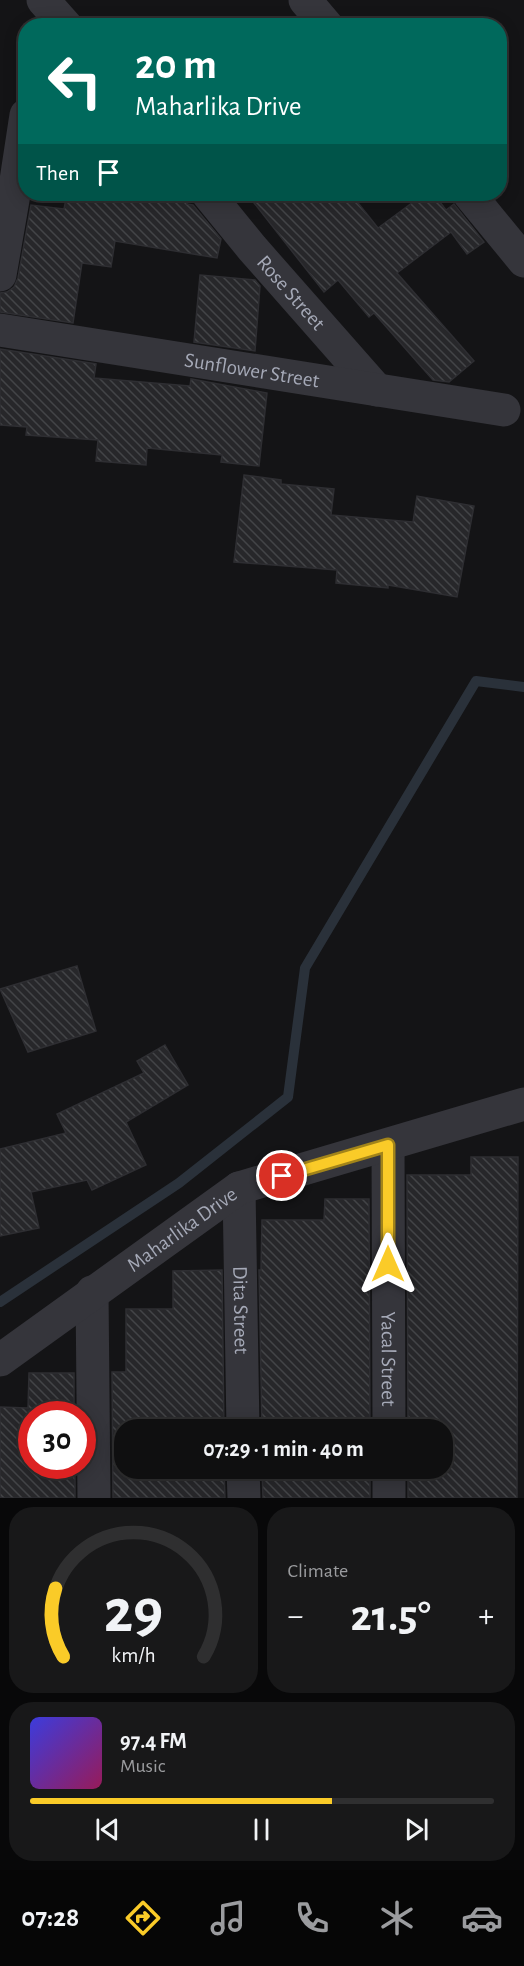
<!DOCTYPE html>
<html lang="en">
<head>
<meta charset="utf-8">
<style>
	:root { --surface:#0f0f10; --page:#181819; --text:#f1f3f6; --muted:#9b9c9f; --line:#2f2f30; --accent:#facb28 }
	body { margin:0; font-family:"Alegreya Sans",sans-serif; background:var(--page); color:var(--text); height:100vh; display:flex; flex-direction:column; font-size:22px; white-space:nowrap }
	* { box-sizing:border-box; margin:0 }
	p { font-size:20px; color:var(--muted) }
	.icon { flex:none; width:33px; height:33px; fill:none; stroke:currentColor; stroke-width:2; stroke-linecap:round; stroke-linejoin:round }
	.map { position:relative; height:1498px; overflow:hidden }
	.details { display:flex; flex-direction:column; gap:9px; padding:9px; background:#080809; flex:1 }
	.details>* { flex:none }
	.hud { position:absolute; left:18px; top:18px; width:489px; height:183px; border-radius:24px; box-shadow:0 3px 15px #0003,0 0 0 2px var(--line); background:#00695c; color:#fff; overflow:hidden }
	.speed { position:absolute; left:18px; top:1401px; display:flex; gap:12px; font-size:30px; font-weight:700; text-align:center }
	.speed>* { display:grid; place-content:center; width:78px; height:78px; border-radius:50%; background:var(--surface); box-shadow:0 3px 15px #0003,0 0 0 2px var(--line); line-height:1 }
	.speed .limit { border:9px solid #d22; background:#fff; color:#111 }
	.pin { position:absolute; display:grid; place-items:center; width:51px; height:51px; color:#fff; margin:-26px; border:3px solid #fff; border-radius:50%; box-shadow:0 2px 6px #0007 }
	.me { position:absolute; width:66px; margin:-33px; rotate:0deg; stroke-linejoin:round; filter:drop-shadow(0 0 4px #0008) }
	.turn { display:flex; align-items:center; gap:21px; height:126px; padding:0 18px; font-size:27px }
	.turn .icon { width:78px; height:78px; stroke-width:2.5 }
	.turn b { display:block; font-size:42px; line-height:51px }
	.then { display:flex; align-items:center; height:57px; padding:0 18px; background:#0003; gap:12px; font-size:22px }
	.big { font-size:45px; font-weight:600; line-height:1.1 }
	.details .tile { flex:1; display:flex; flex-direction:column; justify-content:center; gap:9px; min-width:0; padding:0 21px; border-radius:24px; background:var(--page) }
	.details .dial { align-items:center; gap:0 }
	.dial svg { height:156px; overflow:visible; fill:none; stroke:var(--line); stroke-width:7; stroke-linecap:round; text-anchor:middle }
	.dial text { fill:var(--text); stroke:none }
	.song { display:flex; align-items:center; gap:18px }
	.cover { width:72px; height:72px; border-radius:9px; background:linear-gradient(135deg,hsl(240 70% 55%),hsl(330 70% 35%)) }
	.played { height:6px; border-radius:3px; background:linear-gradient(90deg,var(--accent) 65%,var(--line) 65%) }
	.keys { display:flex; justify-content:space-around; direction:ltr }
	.heat { display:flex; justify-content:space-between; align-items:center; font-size:33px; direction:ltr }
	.details .tiles { flex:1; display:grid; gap:9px; grid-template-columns:1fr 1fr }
	.tile:last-child { grid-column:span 2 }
	.trip { position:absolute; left:114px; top:1419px; width:339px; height:60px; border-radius:24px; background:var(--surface); box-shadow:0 3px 15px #0003,0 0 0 2px var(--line); font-weight:600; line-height:60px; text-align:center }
	.menu { display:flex; height:96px; justify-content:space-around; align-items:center; background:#060606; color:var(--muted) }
	.menu .icon { width:42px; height:42px }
	.menu .on { color:var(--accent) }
	.menu b { font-size:27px; color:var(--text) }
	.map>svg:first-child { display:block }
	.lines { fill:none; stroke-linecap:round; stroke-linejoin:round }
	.stream { stroke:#2a313a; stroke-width:10 }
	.building { fill:url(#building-back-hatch); stroke:#2e2e32; stroke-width:1.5 }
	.minor { stroke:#35353b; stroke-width:33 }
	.route-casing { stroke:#a2841a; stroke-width:15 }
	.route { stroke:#facb28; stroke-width:10 }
	.labels { text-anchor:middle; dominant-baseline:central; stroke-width:6; stroke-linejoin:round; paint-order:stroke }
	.street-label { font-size:21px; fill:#a5a9b7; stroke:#0f0f11 }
</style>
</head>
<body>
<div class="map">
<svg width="524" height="1498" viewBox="0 0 524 1498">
	<defs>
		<pattern id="building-back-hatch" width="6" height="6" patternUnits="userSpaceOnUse" patternTransform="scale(1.5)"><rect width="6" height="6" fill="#27272a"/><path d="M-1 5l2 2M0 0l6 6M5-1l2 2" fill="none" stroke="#434447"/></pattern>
	</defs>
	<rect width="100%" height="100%" fill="#141416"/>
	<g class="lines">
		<polyline class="stream" points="0,1302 179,1183 288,1097 305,968 476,681 524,687"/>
	</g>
	<g class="building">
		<polygon points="67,194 122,194 156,199 156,194 188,194 187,204 193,205 221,239 217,258 115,241 111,267 82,263 73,323 0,312 0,293 7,292 14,287 18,278 31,205 64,209"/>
		<polygon points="247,194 351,194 378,228 424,194 434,194 446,210 454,204 484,242 467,254 451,232 397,273 474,361 449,382 433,380 374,313 369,317 338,280 324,292"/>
		<polygon points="200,275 255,280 260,286 255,351 194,342"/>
		<polygon points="0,349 96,364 94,378 190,386 191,379 267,393 259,466 221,462 222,455 147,448 146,465 96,461 98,440 26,435 27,427 0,425"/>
		<polygon points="244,475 281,480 281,484 334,489 331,515 413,522 417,496 474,506 457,597 388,585 388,588 336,583 337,570 234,562"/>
		<polygon points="77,966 96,1031 28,1052 0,989"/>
		<polygon points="165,1045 188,1085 126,1122 146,1165 92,1190 87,1180 31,1192 39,1228 0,1236 0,1149 66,1133 57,1114 144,1073 137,1061"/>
		<polygon points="471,1157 518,1157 517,1498 408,1498 408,1468 442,1468 442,1430 408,1430 407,1175 471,1175"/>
		<polygon points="325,1199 369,1199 370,1430 262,1430 259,1270 261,1270 262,1220 324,1220"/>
		<polygon points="222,1270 224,1430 124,1430 124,1468 224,1468 225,1498 113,1498 112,1372 126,1372 126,1309 173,1309 173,1271"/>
		<polygon points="29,1373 74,1373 74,1414 32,1414 32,1466 75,1466 75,1498 0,1498 0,1407 28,1408"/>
		<polygon points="262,1468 370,1468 370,1498 263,1498"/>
	</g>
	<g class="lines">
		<g class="minor">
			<polyline points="43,0 66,26"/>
			<polyline points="305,0 327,26"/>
			<path id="s1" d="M208 194 252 248 377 390"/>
			<polyline points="469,194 524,261"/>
			<polyline points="0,275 13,200 26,115"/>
			<path id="s2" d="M0 330 504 410"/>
			<path id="s3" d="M388 1145 389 1430"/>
			<path id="s4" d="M239 1188 243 1430"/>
			<polyline points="92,1292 94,1498"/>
			<path id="s5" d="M0 1360 239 1188 524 1104"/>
			<polyline points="243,1468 244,1498"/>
			<polyline points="389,1468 389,1498"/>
		</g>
	</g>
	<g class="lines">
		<defs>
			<polyline id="route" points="282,1176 388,1145 388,1264"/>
		</defs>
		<use href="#route" class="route-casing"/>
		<use href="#route" class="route"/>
	</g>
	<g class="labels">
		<g class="street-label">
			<text stroke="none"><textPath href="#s1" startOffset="129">Rose Street</textPath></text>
			<text stroke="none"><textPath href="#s2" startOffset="255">Sunflower Street</textPath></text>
			<text stroke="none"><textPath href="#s5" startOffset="224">Maharlika Drive</textPath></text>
			<text stroke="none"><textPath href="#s4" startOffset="122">Dita Street</textPath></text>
			<text stroke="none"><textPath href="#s3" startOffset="214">Yacal Street</textPath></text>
		</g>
	</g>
</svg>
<div class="speed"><div class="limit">30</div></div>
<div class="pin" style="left:282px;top:1176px;background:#d93025"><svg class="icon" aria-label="arrive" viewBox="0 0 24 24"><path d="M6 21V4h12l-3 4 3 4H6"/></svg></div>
<svg class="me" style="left:388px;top:1264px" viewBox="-20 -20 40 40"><path d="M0-17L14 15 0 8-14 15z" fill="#facb28" stroke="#fff" stroke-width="4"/></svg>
<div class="trip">07:29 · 1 min · 40 m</div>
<div class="hud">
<div class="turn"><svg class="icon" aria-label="left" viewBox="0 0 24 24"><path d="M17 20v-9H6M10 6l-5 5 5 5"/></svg><div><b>20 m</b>Maharlika Drive</div></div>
<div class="then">Then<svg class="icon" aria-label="arrive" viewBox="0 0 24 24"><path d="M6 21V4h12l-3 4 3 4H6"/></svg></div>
</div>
</div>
<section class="details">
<div class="tiles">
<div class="tile dial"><svg viewBox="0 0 100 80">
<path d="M14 69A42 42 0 1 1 86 69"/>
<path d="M14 69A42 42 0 0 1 10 34" stroke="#facb28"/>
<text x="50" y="56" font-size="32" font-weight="700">29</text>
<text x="50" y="72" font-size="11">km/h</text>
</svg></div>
<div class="tile"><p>Climate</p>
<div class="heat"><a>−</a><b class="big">21.5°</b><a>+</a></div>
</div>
<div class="tile">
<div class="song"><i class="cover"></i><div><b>97.4 FM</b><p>Music</p></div></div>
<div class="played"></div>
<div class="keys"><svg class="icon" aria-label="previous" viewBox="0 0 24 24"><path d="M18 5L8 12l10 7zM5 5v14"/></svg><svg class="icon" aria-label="pause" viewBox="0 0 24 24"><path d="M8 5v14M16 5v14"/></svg><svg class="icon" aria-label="next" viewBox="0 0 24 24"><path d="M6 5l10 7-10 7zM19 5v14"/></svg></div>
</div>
</div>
</section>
<nav class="menu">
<b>07:28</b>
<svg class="icon on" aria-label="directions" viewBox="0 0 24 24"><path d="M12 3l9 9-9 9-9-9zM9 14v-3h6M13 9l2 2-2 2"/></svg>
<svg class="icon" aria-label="music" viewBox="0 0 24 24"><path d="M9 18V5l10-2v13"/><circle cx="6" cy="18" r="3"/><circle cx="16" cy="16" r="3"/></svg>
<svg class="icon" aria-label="phone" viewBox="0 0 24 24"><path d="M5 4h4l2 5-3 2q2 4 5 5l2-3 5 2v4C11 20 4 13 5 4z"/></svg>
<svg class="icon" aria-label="climate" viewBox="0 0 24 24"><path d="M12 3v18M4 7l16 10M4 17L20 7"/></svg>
<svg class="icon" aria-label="car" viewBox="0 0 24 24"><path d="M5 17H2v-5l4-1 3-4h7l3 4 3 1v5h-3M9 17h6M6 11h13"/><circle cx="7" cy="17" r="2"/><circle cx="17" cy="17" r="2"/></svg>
</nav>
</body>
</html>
